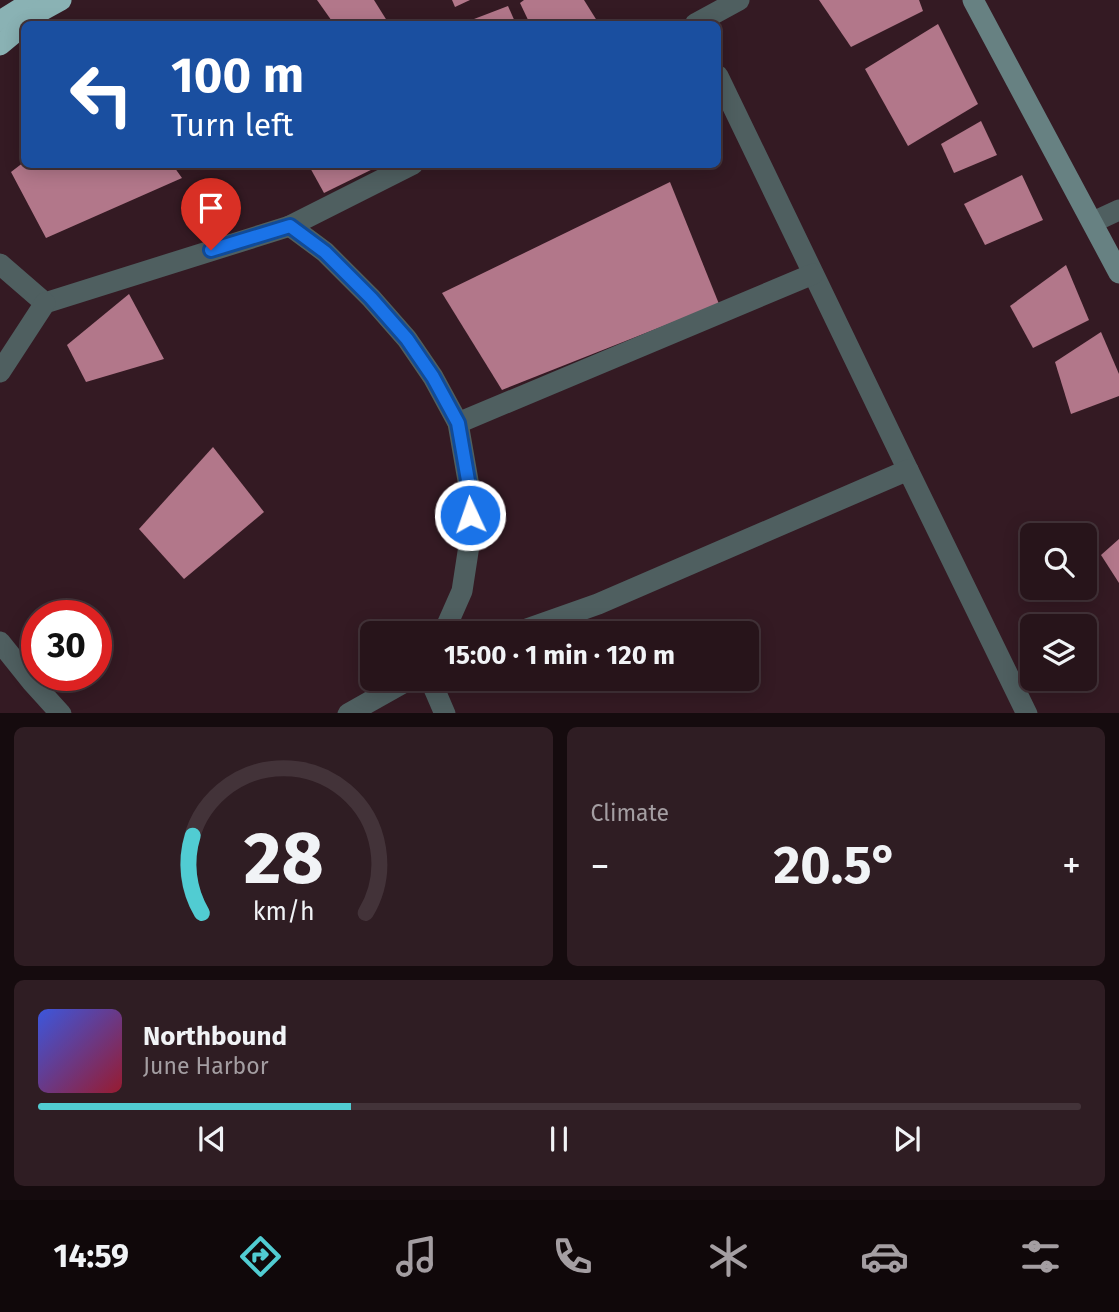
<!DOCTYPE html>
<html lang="en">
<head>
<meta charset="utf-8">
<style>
	:root { --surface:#27141a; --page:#2f1d23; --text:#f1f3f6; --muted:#a49ea2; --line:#433339; --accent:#51ccd2 }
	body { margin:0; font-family:"Fira Sans",sans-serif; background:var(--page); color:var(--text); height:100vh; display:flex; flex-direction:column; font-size:26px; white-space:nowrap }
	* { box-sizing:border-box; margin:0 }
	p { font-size:23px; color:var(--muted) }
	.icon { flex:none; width:38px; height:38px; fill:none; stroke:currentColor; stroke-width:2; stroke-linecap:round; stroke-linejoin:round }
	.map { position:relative; height:713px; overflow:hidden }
	.sheet { display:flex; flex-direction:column; gap:14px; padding:14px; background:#150b0e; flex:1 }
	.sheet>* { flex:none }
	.hud { position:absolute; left:21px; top:21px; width:700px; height:147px; border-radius:10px; box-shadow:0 4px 18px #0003,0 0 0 2px var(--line); background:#1a4fa0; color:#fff; overflow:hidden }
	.controls { position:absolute; left:1020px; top:523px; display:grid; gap:14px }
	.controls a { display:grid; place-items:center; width:77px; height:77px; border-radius:10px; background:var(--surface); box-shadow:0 4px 18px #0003,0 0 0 2px var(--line); font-size:35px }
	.speed { position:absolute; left:21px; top:600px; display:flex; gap:14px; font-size:35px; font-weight:700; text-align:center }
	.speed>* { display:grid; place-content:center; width:91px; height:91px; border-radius:50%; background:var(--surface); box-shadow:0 4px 18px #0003,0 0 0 2px var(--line); line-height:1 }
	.speed .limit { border:10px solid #d22; background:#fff; color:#111 }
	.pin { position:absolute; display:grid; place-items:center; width:60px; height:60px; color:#fff; margin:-72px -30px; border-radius:50% 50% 50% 0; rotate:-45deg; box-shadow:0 0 7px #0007 }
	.pin .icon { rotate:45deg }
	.me { position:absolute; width:77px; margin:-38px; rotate:357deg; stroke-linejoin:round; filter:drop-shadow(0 0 5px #0008) }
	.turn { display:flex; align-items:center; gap:24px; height:147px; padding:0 35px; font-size:32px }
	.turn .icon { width:91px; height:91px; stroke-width:2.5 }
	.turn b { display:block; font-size:49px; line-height:60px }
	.big { font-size:52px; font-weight:700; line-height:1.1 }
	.sheet .card { flex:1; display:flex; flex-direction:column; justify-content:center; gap:10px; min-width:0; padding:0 24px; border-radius:10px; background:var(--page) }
	.sheet .dial { align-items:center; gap:0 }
	.dial svg { height:182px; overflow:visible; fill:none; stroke:var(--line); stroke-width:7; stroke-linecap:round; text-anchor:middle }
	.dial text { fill:var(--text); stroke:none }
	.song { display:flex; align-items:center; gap:21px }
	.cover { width:84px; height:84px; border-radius:10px; background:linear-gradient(135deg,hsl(230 70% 55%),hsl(350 70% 35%)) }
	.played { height:7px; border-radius:4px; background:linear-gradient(90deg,var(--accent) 30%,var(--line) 30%) }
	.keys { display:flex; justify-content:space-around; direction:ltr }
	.heat { display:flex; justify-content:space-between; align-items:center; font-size:38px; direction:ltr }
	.sheet .tiles { flex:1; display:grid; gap:14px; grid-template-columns:1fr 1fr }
	.card:last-child { grid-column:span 2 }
	.trip { position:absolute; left:360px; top:621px; width:399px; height:70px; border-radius:10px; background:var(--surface); box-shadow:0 4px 18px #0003,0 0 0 2px var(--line); font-weight:700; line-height:70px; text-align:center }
	.tabs { display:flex; height:112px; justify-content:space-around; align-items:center; background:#10080a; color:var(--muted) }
	.tabs .icon { width:49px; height:49px }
	.tabs .selected { color:var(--accent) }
	.tabs b { font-size:32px; color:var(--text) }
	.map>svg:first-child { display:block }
	.building { fill:#b2778a }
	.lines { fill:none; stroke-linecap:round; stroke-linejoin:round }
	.street { stroke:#4f5f60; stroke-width:21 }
	.secondary { stroke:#678182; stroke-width:21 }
	.highway { stroke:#8ab2b4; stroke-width:21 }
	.route-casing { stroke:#114b97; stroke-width:18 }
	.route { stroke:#1a73e8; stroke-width:12 }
</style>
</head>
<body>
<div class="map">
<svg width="1119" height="714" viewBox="0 0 1119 714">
	<rect width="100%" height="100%" fill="#341a23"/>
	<g class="building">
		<polygon points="317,0 374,0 389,24 334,24"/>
		<polygon points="452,0 470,0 455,7"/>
		<polygon points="524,0 584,0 599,24 530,24 520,3"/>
		<polygon points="819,0 919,0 923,11 851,47"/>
		<polygon points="508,6 516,24 461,24"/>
		<polygon points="938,24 978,104 908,146 865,69"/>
		<polygon points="981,121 997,155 954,173 941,144"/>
		<polygon points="24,162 24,164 172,164 182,178 46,238 11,172"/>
		<polygon points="308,164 383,164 324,193"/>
		<polygon points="1022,175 1043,220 985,245 964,204"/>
		<polygon points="670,182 719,304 502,390 442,293"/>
		<polygon points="1066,265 1089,320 1033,348 1010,306"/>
		<polygon points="129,294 164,359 86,382 67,345"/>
		<polygon points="1101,332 1119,374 1119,396 1071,414 1055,362"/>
		<polygon points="213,447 264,512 184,579 139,529"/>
		<polygon points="1119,539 1119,583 1101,555"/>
	</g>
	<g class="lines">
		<g class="street">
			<polyline points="695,24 739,0"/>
			<polyline points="718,76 908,470"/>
			<polyline points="1093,222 1119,210"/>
			<polyline points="290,226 325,252 371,298 407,339 433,377 458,423 470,492 470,539 462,591 443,634"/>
			<polyline points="0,264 45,303 290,226 413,164"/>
			<polyline points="0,372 45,303"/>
			<polyline points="458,423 813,274"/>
			<polyline points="513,634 598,604 908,470 1027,714"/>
			<polyline points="0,642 32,682 61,714"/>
			<polyline points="430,679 445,714"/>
			<polyline points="348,714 410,679"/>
		</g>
		<polyline class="secondary" points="973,0 1119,273"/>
		<g class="highway">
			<polyline points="0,21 34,0"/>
			<polyline points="25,24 41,11 61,0"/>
			<polyline points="0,45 24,25"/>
		</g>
	</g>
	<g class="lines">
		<defs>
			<polyline id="route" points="211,250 290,226 325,252 371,298 407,339 433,377 458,423 470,492 470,515"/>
		</defs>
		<use href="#route" class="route-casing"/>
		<use href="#route" class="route"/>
	</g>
</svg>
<div class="controls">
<a><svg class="icon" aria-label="search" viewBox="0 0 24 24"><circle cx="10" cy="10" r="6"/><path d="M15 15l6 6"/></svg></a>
<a><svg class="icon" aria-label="layers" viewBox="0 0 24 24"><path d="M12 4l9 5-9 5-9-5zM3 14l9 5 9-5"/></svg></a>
</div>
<div class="speed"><div class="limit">30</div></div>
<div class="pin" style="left:211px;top:250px;background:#d93025"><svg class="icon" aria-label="arrive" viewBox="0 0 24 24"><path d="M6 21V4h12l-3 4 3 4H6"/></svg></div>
<svg class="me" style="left:470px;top:515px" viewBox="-20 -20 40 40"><circle r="17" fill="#1a73e8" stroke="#fff" stroke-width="3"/><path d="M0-11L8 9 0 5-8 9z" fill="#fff"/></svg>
<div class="trip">15:00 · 1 min · 120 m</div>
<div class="hud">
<div class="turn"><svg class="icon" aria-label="left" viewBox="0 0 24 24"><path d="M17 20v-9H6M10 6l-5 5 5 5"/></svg><div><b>100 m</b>Turn left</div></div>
</div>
</div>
<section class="sheet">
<div class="tiles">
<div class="card dial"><svg viewBox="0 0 100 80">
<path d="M14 69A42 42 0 1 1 86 69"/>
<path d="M14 69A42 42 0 0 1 10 35" stroke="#51ccd2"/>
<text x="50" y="56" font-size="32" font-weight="700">28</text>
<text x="50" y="72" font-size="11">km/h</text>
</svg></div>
<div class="card"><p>Climate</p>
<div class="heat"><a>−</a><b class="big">20.5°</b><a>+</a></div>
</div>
<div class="card">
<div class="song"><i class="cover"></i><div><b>Northbound</b><p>June Harbor</p></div></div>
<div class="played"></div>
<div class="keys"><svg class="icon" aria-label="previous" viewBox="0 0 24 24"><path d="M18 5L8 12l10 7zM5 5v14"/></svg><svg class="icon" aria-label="pause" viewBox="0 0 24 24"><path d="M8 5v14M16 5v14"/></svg><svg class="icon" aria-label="next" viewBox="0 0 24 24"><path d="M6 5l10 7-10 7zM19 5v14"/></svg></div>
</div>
</div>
</section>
<nav class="tabs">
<b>14:59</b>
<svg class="icon selected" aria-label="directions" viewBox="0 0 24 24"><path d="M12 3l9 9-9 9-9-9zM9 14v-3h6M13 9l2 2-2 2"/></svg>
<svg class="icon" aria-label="music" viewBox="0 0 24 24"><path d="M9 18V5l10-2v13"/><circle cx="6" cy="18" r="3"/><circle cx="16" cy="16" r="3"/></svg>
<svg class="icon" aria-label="phone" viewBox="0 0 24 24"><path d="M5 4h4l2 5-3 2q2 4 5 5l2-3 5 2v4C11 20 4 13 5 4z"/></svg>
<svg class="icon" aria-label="climate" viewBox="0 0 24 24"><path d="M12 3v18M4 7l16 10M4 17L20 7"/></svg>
<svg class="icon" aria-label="car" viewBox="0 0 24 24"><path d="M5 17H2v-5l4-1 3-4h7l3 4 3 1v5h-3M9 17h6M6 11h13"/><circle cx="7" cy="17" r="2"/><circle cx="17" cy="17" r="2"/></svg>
<svg class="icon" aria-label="filters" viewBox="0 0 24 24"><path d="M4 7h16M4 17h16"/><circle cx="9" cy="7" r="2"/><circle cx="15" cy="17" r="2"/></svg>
</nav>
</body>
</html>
